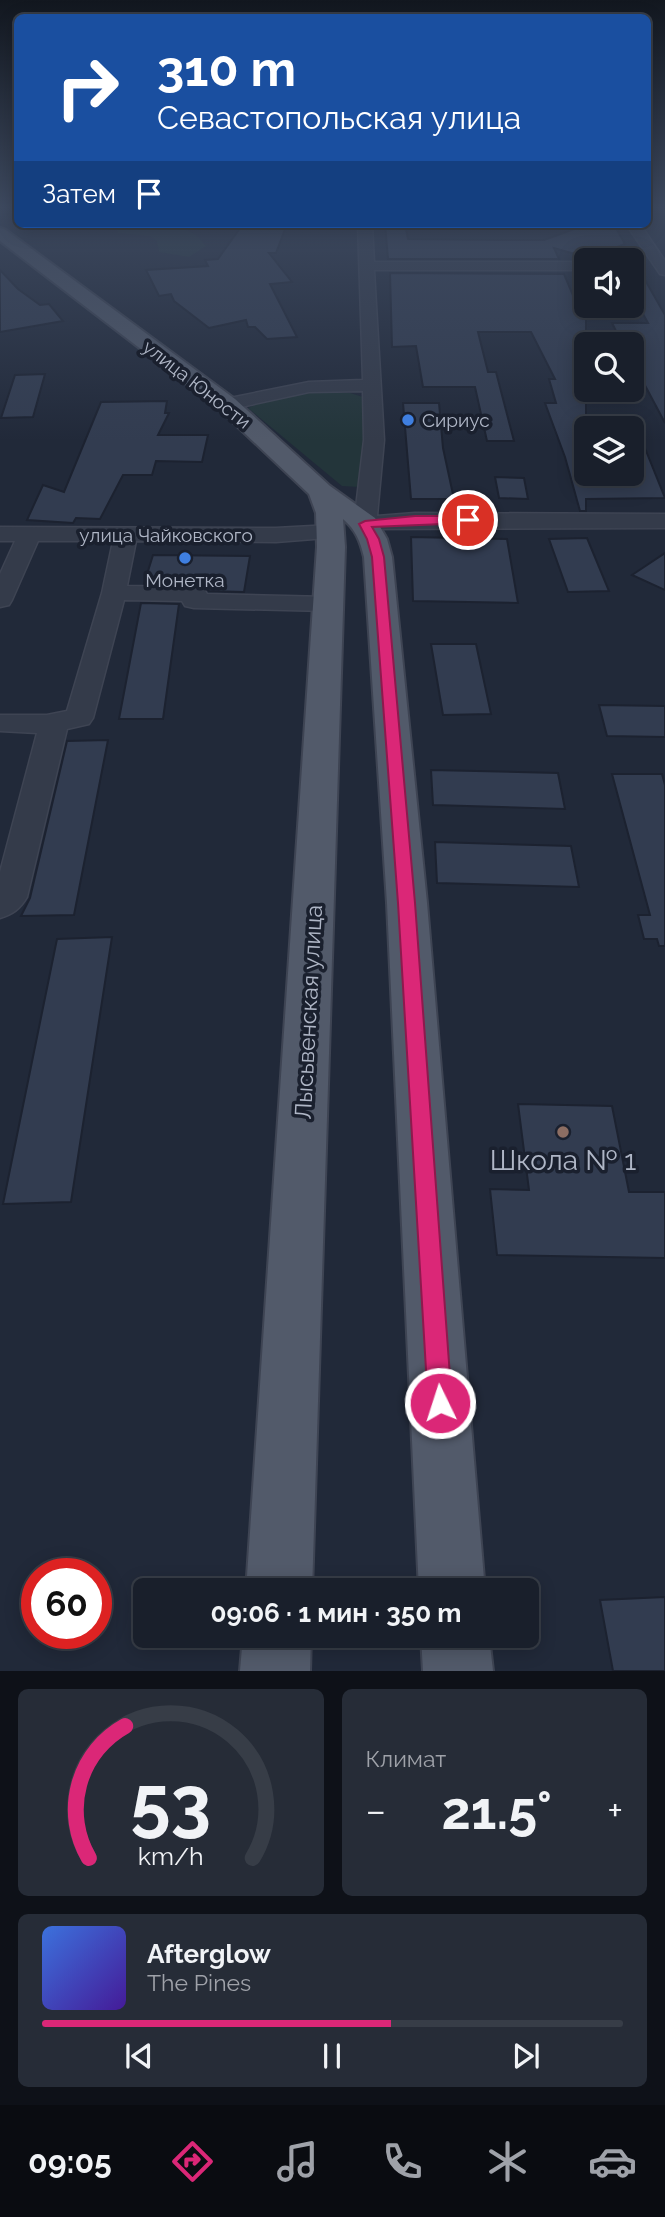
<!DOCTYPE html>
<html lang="ru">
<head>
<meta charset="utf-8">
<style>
	:root { --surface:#191f2b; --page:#262c37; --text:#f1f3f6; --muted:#9fa2a9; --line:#373d47; --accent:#db2777 }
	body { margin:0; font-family:Raleway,sans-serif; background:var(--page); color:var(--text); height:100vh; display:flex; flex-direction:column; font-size:26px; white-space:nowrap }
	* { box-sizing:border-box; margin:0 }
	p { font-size:23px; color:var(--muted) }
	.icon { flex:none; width:38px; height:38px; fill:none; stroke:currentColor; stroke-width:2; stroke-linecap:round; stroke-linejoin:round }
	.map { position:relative; height:1671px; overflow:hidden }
	.details { display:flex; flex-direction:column; gap:18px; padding:18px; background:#0e1118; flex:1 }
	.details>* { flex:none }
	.hud { position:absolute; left:14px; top:14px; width:637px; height:214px; border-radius:10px; box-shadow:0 4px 18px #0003,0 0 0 2px var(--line); background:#1a4fa0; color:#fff; overflow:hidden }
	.buttons { position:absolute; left:574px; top:248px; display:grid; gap:14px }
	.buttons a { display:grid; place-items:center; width:70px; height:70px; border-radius:10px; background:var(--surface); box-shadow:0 4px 18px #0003,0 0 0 2px var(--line); font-size:35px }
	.speed { position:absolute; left:21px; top:1558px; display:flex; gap:14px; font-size:35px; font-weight:700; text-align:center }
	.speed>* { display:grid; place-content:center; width:91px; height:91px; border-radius:50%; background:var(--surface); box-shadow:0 4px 18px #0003,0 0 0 2px var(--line); line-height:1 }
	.speed .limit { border:10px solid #d22; background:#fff; color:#111 }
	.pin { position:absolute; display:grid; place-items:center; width:60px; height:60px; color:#fff; margin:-30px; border:4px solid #fff; border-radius:50%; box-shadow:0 2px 7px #0007 }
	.me { position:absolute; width:77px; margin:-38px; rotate:356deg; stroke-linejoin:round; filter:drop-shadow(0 0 5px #0008) }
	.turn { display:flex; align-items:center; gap:24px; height:147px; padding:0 28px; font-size:32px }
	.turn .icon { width:91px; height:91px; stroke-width:2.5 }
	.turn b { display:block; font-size:49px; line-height:60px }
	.then { display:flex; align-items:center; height:66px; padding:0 28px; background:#0003; gap:14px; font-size:26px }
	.big { font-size:52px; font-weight:700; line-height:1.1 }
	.details .tile { flex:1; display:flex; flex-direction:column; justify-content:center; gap:10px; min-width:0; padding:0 24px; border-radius:10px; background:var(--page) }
	.details .dial { align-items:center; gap:0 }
	.dial svg { height:182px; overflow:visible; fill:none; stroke:var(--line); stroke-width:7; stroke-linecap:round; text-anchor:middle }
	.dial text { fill:var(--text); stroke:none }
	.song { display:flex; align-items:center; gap:21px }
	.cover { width:84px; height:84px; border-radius:10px; background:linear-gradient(135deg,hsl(220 70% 55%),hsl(260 70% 35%)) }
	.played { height:7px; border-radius:4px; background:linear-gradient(90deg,var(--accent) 60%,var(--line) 60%) }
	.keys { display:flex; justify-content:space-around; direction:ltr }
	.heat { display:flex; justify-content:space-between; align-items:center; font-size:38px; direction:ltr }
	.details .tiles { flex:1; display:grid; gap:18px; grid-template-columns:1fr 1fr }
	.tile:last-child { grid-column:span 2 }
	.trip { position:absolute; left:133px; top:1578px; width:406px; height:70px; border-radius:10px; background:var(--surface); box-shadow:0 4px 18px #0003,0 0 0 2px var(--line); font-weight:700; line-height:70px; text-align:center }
	.menu { display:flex; height:112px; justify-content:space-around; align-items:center; background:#0a0c11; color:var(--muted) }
	.menu .icon { width:49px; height:49px }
	.menu .on { color:var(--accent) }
	.menu b { font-size:32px; color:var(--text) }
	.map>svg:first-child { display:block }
	.green { fill:#23353a }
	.building { fill:#323c50; stroke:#1c2230; stroke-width:2 }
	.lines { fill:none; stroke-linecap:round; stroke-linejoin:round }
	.minor-casing { stroke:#3e4453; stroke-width:3 }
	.major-casing { stroke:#3e4453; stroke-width:4 }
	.minor { fill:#343b4a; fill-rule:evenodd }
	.major { fill:#525a6a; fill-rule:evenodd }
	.route { fill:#db2777; stroke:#8e194d; stroke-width:2 }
	.shop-dot { fill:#3f7fe0; stroke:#1a202e; stroke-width:2.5 }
	.education-dot { fill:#8d6e63; stroke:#1a202e; stroke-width:2.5 }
	.labels { text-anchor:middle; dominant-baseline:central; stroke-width:7; stroke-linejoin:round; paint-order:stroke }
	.far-street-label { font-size:19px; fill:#afb6c6; stroke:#1a202e }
	.far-poi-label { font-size:19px; fill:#afb6c6; stroke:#1a202e; text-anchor:start }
	.street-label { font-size:23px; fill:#afb6c6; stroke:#1a202e }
	.near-poi-label { font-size:28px; fill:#afb6c6; stroke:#1a202e }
</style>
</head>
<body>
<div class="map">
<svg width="665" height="1671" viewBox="0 0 665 1671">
	<rect width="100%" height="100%" fill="#212939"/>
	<g class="green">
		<path d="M110 224C133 224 175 221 194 234 199 237 203 243 206 246L189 257 159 252 157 241 150 236 118 233 116 226Z"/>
		<polygon points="313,390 350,393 363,397 365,481 359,487 342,486 248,408 271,398"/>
	</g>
	<g class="building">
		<polygon points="243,224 287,224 276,253 269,253 292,282 270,284 297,337 267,339 255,327 248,327 246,320 209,328 174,301 171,294 159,296 146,270 208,266 205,260 218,259"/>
		<polygon points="385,224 405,224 408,239 507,240 544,240 588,224 600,224 616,228 625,244 589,258 554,248 559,259 388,259"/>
		<polygon points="632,257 665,315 665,423 632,361 632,345 623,345 612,323 648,323 632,294"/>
		<polygon points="0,270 18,289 40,305 49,304 63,321 0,332"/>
		<polygon points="390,273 564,274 583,319 586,319 586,476 632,477 632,416 665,498 586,499 586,511 580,511 565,457 545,403 556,403 549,379 555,379 531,332 478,332 488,372 496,372 514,441 487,441 475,387 423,387 416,346 392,347"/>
		<polygon points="45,374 33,417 1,418 15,375"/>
		<polygon points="167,401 165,413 169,413 158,435 208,435 202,462 156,461 152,475 123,475 100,519 76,518 73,523 27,520 43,485 64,492 101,402"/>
		<polygon points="403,403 439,403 443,448 454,499 411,499"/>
		<polygon points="495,477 524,478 528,499 499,498"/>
		<polygon points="411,537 507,539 518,603 413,601"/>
		<polygon points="587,538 609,591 568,592 549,539"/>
		<polygon points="665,553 665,590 632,575"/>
		<polygon points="153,555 250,556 244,592 209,591 205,586 195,584 144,584"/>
		<polygon points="141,603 179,604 163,719 119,719"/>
		<polygon points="431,644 476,644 491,714 443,715"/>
		<polygon points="599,705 665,706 665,737 607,736"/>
		<polygon points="108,740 74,915 21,916 30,898 67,741"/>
		<polygon points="431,770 558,773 565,809 433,805"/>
		<polygon points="612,774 662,774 665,785 665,946 659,946 657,939 644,939 638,915 650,915"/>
		<polygon points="435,842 571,846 579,887 437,883"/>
		<polygon points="112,937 71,1202 3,1204 57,939"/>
		<polygon points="518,1104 612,1106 629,1192 665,1192 665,1258 497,1255 490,1189 529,1190"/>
		<polygon points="665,1597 665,1671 613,1671 600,1600"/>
	</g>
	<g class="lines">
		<defs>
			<g id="minor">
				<polygon points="358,224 372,224 374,262 586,262 586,270 374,270 384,440 377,516 415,513 665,514 665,528 357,529 354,524 364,440 363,391 309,392 227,410 220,408 218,404 220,400 309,382 363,380"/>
				<polygon points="626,224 640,224 665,261 665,275 660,274"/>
				<path d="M331 525 339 527 342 532 339 537 276 542 136 541 127 586 195 587 204 589 207 594 328 597 337 599 340 604 337 609 328 611 194 608 185 606 182 601 124 600 93 718 89 724 67 729 27 897C20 909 13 914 0 918V872L37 733 0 731V715H47L67 711 102 593 113 541H38L12 600 9 605 0 607V574L15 541H0V527L276 528Z"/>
			</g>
			<g id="major">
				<path d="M0 228 6 230 235 399 330 486 375 518 387 539 392 557 427 903 485 1591H419L387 903 364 557C360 541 356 530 343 519L345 547 312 1591H246L317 547 316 513 309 494 219 409 0 241Z"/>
				<polygon points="243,1636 311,1636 310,1671 240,1671"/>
				<polygon points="421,1636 489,1636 493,1671 423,1671"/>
			</g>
		</defs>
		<use href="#minor" class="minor-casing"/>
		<use href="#major" class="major-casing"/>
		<use href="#minor" class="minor"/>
		<use href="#major" class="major"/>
	</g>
	<linearGradient id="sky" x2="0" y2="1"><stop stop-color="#12171f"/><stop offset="0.47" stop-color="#3d495f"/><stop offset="1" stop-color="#3d495f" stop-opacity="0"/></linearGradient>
	<rect width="665" height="441" fill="url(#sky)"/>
	<polygon class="route" points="415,516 468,516 474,520 468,523 372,527 379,539 384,557 415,903 452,1403 449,1412 440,1415 431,1412 428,1403 398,903 372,557 367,539 359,524 365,521"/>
	<g class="shop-dot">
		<circle cx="408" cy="420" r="7"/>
		<circle cx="185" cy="558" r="7"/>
	</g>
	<circle class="education-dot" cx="563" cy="1132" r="7"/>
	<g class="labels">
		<g class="far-street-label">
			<text transform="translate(197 384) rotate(38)">улица Юности</text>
			<text x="166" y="535">улица Чайковского</text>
		</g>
		<g class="far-poi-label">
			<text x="422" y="420">Сириус</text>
			<text x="185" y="580" text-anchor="middle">Монетка</text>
		</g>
		<g class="street-label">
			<text transform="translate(308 1012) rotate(-87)">Лысьвенская улица</text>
		</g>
		<g class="near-poi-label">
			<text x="563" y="1160">Школа № 1</text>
		</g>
	</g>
</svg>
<div class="buttons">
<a><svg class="icon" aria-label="sound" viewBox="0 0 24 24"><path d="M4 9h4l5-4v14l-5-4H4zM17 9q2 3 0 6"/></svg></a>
<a><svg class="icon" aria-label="search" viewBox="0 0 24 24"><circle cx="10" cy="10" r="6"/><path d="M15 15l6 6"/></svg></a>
<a><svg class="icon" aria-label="layers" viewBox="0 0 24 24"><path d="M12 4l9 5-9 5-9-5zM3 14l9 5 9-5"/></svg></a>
</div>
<div class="speed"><div class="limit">60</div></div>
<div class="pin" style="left:468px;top:520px;background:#d93025"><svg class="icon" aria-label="arrive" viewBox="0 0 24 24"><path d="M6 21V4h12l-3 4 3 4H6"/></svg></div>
<svg class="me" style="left:440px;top:1403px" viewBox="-20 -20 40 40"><circle r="17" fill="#db2777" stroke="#fff" stroke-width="3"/><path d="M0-11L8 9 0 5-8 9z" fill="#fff"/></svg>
<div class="trip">09:06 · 1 мин · 350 m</div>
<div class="hud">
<div class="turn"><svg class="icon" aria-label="right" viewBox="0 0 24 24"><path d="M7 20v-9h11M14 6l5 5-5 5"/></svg><div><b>310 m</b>Севастопольская улица</div></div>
<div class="then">Затем<svg class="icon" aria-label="arrive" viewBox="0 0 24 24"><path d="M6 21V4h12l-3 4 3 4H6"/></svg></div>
</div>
</div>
<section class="details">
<div class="tiles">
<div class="tile dial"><svg viewBox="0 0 100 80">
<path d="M14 69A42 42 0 1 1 86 69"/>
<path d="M14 69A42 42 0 0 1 30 11" stroke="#db2777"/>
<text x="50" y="56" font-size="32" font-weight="700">53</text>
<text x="50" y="72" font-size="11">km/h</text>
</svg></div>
<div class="tile"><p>Климат</p>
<div class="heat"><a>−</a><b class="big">21.5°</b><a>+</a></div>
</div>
<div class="tile">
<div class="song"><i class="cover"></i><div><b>Afterglow</b><p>The Pines</p></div></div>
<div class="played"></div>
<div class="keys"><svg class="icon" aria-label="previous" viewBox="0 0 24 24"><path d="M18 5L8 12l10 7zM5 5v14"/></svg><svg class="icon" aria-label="pause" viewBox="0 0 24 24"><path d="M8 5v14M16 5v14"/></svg><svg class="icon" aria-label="next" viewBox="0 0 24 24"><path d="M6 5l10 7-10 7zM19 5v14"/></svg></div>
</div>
</div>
</section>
<nav class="menu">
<b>09:05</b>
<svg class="icon on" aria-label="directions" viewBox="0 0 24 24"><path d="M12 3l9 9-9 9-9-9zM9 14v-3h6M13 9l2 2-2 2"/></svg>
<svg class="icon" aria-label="music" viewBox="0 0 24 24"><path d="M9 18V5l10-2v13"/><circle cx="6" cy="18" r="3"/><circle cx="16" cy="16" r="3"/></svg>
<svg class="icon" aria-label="phone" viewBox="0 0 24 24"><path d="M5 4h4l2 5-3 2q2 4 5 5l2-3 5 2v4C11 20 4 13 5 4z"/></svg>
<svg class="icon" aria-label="climate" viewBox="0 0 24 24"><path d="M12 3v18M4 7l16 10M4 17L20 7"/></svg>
<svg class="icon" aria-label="car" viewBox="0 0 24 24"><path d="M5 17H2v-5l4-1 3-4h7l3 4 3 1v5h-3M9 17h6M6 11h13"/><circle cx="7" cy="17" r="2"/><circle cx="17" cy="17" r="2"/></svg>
</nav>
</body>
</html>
